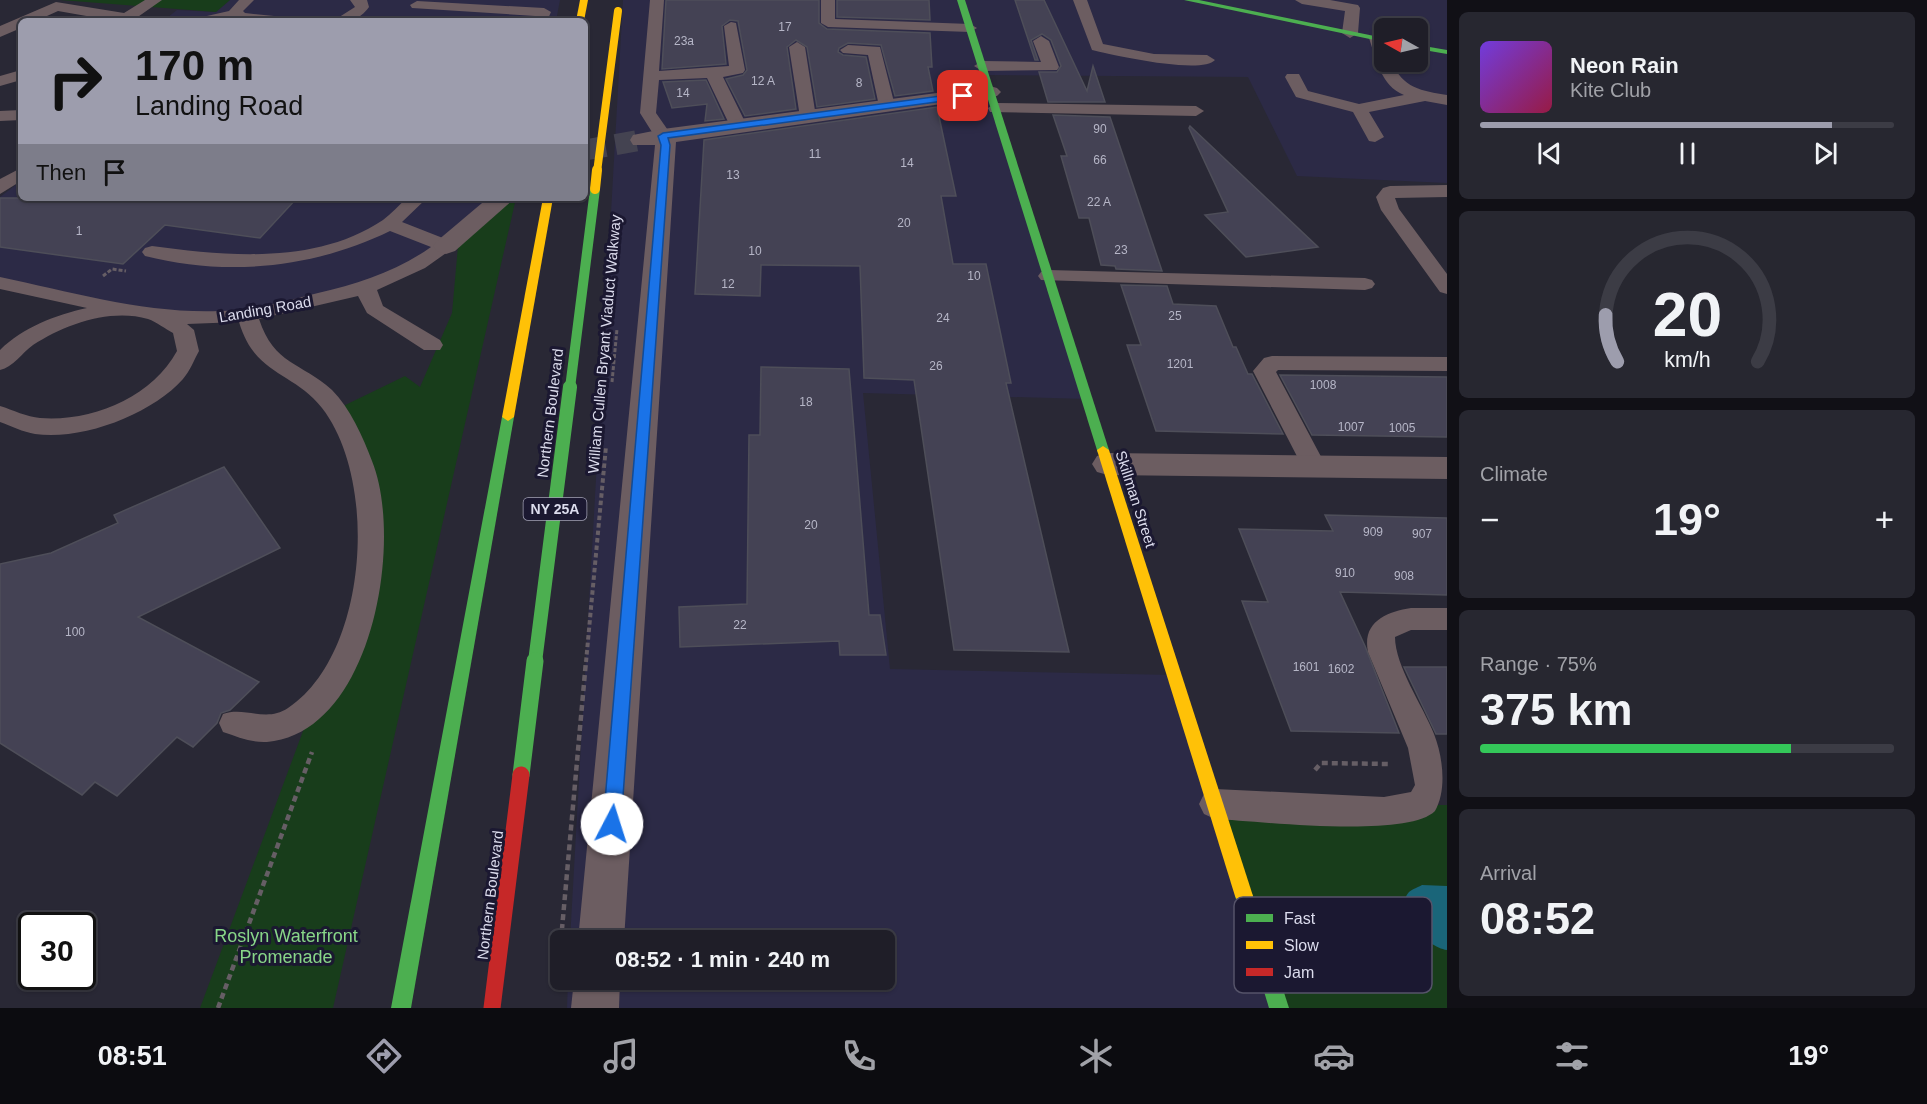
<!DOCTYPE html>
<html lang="en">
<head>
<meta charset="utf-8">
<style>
	:root { --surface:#1f1e28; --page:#272730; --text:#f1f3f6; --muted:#a1a2a8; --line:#3c3c45; --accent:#9d9dad }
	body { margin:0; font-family:Helvetica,sans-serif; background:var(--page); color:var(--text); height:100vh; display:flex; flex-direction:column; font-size:22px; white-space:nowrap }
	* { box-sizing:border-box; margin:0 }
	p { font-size:20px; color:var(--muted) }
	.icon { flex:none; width:33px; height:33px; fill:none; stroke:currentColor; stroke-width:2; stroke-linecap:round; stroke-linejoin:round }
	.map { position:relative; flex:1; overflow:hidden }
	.side { display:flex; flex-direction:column; gap:12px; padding:12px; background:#111016; width:480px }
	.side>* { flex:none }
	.banner { position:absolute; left:18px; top:18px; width:570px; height:183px; border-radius:9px; box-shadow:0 2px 4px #0004,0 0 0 2px var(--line); background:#9d9dad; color:#111; overflow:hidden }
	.needle { width:39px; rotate:278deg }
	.tools { position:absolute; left:1374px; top:18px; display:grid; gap:12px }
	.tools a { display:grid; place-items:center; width:54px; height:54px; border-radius:9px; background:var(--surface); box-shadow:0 2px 4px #0004,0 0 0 2px var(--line); font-size:30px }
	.speed { position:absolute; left:18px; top:912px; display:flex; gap:12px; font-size:30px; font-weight:700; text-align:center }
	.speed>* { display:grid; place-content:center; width:78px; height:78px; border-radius:50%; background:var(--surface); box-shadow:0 2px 4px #0004,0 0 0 2px var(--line); line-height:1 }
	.speed .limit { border:3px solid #111; border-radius:9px; background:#fff; color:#111 }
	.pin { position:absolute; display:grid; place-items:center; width:51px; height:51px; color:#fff; margin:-26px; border-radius:12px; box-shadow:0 3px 9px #0006 }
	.me { position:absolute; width:66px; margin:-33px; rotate:5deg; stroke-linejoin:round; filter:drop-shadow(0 0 4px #0008) }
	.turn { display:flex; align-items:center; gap:21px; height:126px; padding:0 18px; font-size:27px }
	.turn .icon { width:78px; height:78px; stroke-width:2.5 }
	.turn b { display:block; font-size:42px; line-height:51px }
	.then { display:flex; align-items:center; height:57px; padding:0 18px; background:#0003; gap:12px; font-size:22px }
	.big { font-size:45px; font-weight:800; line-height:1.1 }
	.side .card { flex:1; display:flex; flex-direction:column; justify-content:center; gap:9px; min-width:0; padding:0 21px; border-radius:9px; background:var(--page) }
	.side .dial { align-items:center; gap:0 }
	.dial svg { height:156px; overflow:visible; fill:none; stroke:var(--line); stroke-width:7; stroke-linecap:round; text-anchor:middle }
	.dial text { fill:var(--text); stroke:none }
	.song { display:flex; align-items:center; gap:18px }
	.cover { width:72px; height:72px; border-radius:9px; background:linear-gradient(135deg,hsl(260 70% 55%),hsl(340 70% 35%)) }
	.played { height:6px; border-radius:3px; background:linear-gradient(90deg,var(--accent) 85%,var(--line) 85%) }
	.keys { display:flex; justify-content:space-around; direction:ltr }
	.heat { display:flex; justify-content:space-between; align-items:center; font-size:33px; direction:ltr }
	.charge { height:9px; border-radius:4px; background:linear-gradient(90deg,#34c759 75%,var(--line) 0) }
	.trip { position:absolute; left:550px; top:930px; width:345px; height:60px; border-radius:9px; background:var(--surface); box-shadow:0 2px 4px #0004,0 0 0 2px var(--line); font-weight:800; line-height:60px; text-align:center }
	.dock { display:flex; height:96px; justify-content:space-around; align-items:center; background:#0c0c10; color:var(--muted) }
	.dock .icon { width:42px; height:42px }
	.dock .on { color:var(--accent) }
	.dock b { font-size:27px; color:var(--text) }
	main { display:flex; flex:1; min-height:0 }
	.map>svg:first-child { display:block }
	.built { fill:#2c2a46; fill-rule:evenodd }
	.green { fill:#183d1b }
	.water { fill:#1a6579 }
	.building { fill:#444254; stroke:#4e4e59; stroke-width:1.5 }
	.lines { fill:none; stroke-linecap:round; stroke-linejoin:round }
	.street-tunnel { stroke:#444351; stroke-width:21; stroke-dasharray:21 10; stroke-linecap:butt }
	.path-far1 { stroke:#665e65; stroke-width:3; stroke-dasharray:4 2; stroke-linecap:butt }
	.path { stroke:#665e65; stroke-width:4.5; stroke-dasharray:6 4; stroke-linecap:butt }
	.lane { fill:#6c5d61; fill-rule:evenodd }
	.street { fill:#6c5d61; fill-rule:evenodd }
	.fast { fill:#4caf50; fill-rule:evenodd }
	.slow { fill:#ffc107; fill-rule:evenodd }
	.path-bridge-far2 { stroke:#665e65; stroke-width:3; stroke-dasharray:4 2; stroke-linecap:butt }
	.path-bridge-far1 { stroke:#665e65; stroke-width:4; stroke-dasharray:4.5 3; stroke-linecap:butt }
	.path-bridge { stroke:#665e65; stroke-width:4.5; stroke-dasharray:6 4; stroke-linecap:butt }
	.fast-bridge-far2 { stroke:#4caf50; stroke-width:10 }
	.fast-bridge-far1 { stroke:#4caf50; stroke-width:14 }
	.fast-bridge { stroke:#4caf50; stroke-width:17 }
	.slow-bridge-far1 { stroke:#ffc107; stroke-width:8 }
	.slow-bridge { stroke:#ffc107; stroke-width:10 }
	.jam-bridge { stroke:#c62828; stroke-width:17 }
	.route { fill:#1a73e8; stroke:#114b97; stroke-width:1.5 }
	.labels { text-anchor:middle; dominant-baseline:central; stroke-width:6; stroke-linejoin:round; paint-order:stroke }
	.number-label { font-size:12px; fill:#b6b6c7 }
	.shield { fill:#1b1831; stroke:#a2a1b5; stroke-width:1.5 }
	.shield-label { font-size:14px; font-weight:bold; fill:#dcdced }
	.street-label { font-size:15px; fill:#dcdced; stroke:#1b1831 }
	.near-park-label { font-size:18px; fill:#88d688; stroke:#1b1831 }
	.key { fill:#1b1831; stroke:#555369; stroke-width:1.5 }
	.key-label { font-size:16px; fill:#dcdced }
</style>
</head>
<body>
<main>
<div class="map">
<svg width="1447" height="1008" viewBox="0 0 1447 1008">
	<rect width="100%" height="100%" fill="#292835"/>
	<g class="built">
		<polygon points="230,0 560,0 556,21 163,21 177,10 216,12"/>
		<path d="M623 0H1447V183L1297 176 1248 77 986 75 1088 399 863 393 890 669 1174 675 1279 1008H567L568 980H885V940H570ZM1384 28H1418V62H1384Z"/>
		<polygon points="21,181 21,198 503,198 446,246 365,287 206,318 0,283 0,197"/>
	</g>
	<g class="green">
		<polygon points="60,0 230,0 216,12"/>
		<polygon points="503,198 516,198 333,1008 200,1008 312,707 336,677 370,509 335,410 405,376 420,387 452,313 459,235"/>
		<polygon points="1215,804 1447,805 1447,1008 1279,1008"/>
	</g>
	<path class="water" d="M1422 885 1447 886V950C1427 947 1391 913 1409 892 1412 889 1419 887 1422 885Z"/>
	<g class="building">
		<polygon points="666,0 819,0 819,23 827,29 930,33 932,67 928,67 933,91 895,96 881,45 848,43 839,48 838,52 843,55 866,57 875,99 817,107 807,47 796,40 787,47 796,109 745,116 726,79 743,75 747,70 738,21 730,20 722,26 726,64 662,69"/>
		<polygon points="837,0 929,0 930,20 837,17"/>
		<polygon points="1015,0 1044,0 1087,91 1093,66 1105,102 1048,102 1039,72 1057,72 1061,66 1051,40 1042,34 1031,40 1038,60 1035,60"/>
		<polygon points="706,80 724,119 705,121 707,104 672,108 663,82"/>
		<polygon points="937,107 956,196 941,196 953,264 986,264 1011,383 1006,383 1069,652 954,650 914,380 864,378 860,266 761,265 760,296 695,294 704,140"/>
		<polygon points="1053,115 1110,117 1162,271 1116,269 1115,266 1101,265 1089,218 1079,218 1061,156 1067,156"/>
		<polygon points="1190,126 1318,247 1246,257 1205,215 1228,212 1189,128"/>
		<polygon points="0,198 297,198 260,238 165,225 123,264 0,247"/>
		<polygon points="1121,285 1167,286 1173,304 1216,306 1233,347 1236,347 1248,374 1252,374 1283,434 1156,431 1127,345 1141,345"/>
		<polygon points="761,367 849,369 869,615 880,615 886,655 840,655 839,641 680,647 679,607 747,604 749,435 760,435"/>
		<polygon points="1280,375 1447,377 1447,437 1312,435"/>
		<polygon points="224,467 280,548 138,617 259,682 230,710 221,713 217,723 193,747 177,737 117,796 95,782 82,795 0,743 0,564 51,553 118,523 114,515"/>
		<polygon points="1325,515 1447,518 1447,595 1340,592 1365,646 1399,733 1291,731 1242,601 1268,602 1239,529 1333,531"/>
		<polygon points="1404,667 1447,667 1447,734 1436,734"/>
	</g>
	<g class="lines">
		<polyline class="street-tunnel" points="585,150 641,140"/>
		<polyline class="path-far1" points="103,276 112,269 126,271"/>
		<g class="path">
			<polyline points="1315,770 1321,763 1389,764"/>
			<polyline points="218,1008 312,752"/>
		</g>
		<g class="lane">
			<polygon points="145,0 162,0 132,21 115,21 58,11 36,21 21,21 21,28 0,37 0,26 56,2 124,13"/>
			<polygon points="239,0 254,0 243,11 245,13 284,17 291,21 234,19 196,21 198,18 229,11"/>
			<path d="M350 0H367L369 7C359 21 349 21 333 21L355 7Z"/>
			<polygon points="650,0 664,0 659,71 729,66 724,26 731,22 736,23 745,70 743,73 723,77 747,126 744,130 732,130 707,78 659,80 656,113 672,136 663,141 657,140 640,113"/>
			<polygon points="821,0 835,0 835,19 970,24 977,28 970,32 828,27 821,23"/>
			<path d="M1073 0H1087L1103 44 1154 54 1207 55 1215 60C1202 75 1112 55 1092 50Z"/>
			<polygon points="1295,0 1330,0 1358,5 1360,8 1358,33 1350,38 1342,33 1345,11 1302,4"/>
			<polygon points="417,1 544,8 551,12 547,21 533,21 535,16 412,8 410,5"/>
			<path d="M1377 33 1384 38V62H1392C1402 88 1422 91 1447 95V105L1425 101 1369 112 1384 137 1375 142 1369 141 1353 112 1296 97 1285 77 1287 74H1299L1308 91 1359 104 1404 95C1381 86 1376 59 1369 38Z"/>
			<polygon points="1041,36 1049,41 1059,67 1057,70 982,71 974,66 982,61 1041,62 1033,41"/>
			<polygon points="797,42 805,47 816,117 808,122 800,117 789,47"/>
			<polygon points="848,45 880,47 895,106 893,110 887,111 879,106 868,55 843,53 840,50"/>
			<polygon points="21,70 21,80 0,86 0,76"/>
			<polygon points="996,103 1196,106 1204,111 1196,116 990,112 988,108"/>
			<polygon points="21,110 21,120 0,121 0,111"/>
			<polygon points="21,168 21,181 0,194 0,179"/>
			<polygon points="1447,185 1447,197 1395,198 1399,209 1447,274 1447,294 1440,292 1381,210 1376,197 1383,188 1390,186"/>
			<path d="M407 198H427L402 222 453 242 456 246 425 268 377 290 383 306 440 340 443 345 440 350H424L367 313 358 296 259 319C274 365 301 362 332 390 350 408 363 437 372 461 404 540 373 733 267 742 252 743 238 737 223 732L219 723 223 714C245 706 266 723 288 708 368 655 379 481 322 408 293 371 255 376 239 322L187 324 194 330 199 351C194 360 190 371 183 379 152 414 82 441 35 434 23 432 11 426 0 422V406C13 410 27 417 40 418 92 422 151 398 177 351L173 333C165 329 157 322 148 319 111 308 65 324 33 345 22 353 13 367 0 370V350C23 327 56 315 87 308L0 289V277C72 292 146 314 220 311 253 310 286 301 318 293 358 284 397 271 431 247L390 231C314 268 227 277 145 256L142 252 145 248 152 246C227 256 316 265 383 220 391 214 399 205 407 198Z"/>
			<polygon points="1048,270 1365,278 1372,280 1375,284 1372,288 1365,290 1041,280 1038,276 1041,272"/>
			<polygon points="1272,356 1447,357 1447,371 1278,370 1276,372 1326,466 1323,472 1314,475 1305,472 1302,466 1253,371 1264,358"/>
			<path d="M1411 608H1447V630H1411L1395 637C1395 666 1423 706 1434 734 1443 757 1447 790 1435 811 1407 839 1258 821 1215 819L1204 814 1199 804 1204 794 1215 789 1384 797 1411 792 1415 785 1408 748 1368 652C1362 622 1386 612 1411 608Z"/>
		</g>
		<g class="street">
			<polygon points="990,86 997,88 1001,92 997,96 676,142 624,940 578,940 655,145 633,145 630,140 633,135 663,129"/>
			<polygon points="488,198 515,198 455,251 446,254 437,251 433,246 437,241"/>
			<polygon points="1108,453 1447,457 1447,479 1108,475 1097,472 1092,464 1097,456"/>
			<polygon points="574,980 620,980 619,1008 571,1008"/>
		</g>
		<g class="fast">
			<polygon points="957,0 965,0 1109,450 1108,453 1098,453 1097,450"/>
			<polygon points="1184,0 1199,0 1384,38 1384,42"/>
			<polygon points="1418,45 1447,50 1447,54 1418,49"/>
			<polygon points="508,413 514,417 411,1008 391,1008 502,417"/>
			<polygon points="1244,887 1250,890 1253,896 1289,1008 1269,1008 1235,896 1238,890"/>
		</g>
		<g class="slow">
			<polygon points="580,0 588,0 584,21 576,21"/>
			<polygon points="543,198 553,198 514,417 508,421 502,417"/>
			<polygon points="1103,446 1109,450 1253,896 1250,902 1244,905 1238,902 1235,896 1097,450"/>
		</g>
		<polyline class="path-bridge-far2" points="612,382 617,329"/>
		<polyline class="path-bridge-far1" points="586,662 606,446"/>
		<polyline class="path-bridge" points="561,940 586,661"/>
		<polyline class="fast-bridge-far2" points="570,388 595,189"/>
		<polyline class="fast-bridge-far1" points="535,662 570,387"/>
		<polyline class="fast-bridge" points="521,775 535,661"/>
		<polyline class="slow-bridge-far1" points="597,172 618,11"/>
		<polyline class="slow-bridge" points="595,189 597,170"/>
		<polyline class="jam-bridge" points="492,1008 521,775"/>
	</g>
	<polygon class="route" points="963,93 968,96 966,98 668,138 670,145 621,824 618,830 612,832 606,830 603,824 661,145 658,136 663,133"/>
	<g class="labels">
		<g class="number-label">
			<text x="785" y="27">17</text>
			<text x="684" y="41">23a</text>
			<text x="763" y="81">12 A</text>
			<text x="859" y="83">8</text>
			<text x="683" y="93">14</text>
			<text x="1100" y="129">90</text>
			<text x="815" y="154">11</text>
			<text x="1100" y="160">66</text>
			<text x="907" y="163">14</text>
			<text x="733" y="175">13</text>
			<text x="1099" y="202">22 A</text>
			<text x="904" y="223">20</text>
			<text x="79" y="231">1</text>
			<text x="1121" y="250">23</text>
			<text x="755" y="251">10</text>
			<text x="974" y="276">10</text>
			<text x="728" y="284">12</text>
			<text x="1175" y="316">25</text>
			<text x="943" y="318">24</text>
			<text x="1180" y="364">1201</text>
			<text x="936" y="366">26</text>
			<text x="1323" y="385">1008</text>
			<text x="806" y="402">18</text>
			<text x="1351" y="427">1007</text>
			<text x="1402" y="428">1005</text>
			<text x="811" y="525">20</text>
			<text x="1373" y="532">909</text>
			<text x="1422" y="534">907</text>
			<text x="1345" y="573">910</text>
			<text x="1404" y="576">908</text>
			<text x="740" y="625">22</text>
			<text x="75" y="632">100</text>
			<text x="1306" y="667">1601</text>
			<text x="1341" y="669">1602</text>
		</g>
		<rect class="shield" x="523.5" y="498" width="63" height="22" rx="4.5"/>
		<g class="shield-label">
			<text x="555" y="509">NY 25A</text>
		</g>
		<g class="street-label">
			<text transform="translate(265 309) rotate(-10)">Landing Road</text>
			<text transform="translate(604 344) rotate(-85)">William Cullen Bryant Viaduct Walkway</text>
			<text transform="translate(550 413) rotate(-83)">Northern Boulevard</text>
			<text transform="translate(1136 499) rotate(72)">Skillman Street</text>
			<text transform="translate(490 895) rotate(-83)">Northern Boulevard</text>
		</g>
		<g class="near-park-label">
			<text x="286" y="936">Roslyn Waterfront<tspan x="286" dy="21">Promenade</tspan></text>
		</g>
	</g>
	<rect x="1234" y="897" width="198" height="96" rx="9" class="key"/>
	<rect x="1246" y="914" width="27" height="8" fill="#4caf50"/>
	<rect x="1246" y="941" width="27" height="8" fill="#ffc107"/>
	<rect x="1246" y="968" width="27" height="8" fill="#c62828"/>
	<g class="key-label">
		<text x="1284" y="924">Fast</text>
		<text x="1284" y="951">Slow</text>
		<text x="1284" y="978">Jam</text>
	</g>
</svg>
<div class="tools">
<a><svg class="needle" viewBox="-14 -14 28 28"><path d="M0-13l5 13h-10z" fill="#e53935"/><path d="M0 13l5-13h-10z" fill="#a1a2a8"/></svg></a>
</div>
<div class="speed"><div class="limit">30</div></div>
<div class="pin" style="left:963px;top:96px;background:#d93025"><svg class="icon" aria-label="arrive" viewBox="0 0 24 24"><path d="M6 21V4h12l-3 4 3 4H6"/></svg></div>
<svg class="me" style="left:612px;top:824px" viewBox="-20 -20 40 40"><circle r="19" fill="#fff"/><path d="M0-13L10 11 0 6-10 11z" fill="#1a73e8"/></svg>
<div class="trip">08:52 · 1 min · 240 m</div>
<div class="banner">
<div class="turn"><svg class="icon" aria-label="right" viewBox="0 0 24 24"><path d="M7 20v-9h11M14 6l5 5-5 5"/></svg><div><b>170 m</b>Landing Road</div></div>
<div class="then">Then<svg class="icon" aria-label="arrive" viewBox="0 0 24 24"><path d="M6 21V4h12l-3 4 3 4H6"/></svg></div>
</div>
</div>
<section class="side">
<div class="card">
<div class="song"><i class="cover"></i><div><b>Neon Rain</b><p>Kite Club</p></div></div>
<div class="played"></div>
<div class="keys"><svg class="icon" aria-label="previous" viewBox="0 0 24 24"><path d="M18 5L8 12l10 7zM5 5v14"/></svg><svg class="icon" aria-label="pause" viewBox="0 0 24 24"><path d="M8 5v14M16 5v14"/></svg><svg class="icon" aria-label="next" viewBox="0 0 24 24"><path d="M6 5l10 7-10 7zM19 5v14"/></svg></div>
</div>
<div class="card dial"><svg viewBox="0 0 100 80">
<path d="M14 69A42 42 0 1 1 86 69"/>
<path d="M14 69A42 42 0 0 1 8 45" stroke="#9d9dad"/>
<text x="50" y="56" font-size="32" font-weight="700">20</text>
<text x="50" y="72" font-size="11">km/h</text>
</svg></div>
<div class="card"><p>Climate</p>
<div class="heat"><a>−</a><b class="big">19°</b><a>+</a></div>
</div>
<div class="card"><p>Range · 75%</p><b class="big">375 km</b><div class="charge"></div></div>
<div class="card"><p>Arrival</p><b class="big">08:52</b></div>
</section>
</main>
<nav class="dock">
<b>08:51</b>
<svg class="icon on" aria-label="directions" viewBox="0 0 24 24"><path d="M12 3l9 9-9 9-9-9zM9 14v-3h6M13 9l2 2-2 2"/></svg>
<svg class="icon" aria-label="music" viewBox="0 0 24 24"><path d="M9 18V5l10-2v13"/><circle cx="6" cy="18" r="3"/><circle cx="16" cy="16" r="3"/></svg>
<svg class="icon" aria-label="phone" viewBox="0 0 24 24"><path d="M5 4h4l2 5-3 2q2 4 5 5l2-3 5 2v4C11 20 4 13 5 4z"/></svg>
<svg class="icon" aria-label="climate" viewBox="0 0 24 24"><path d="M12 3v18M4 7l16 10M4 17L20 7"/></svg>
<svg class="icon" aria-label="car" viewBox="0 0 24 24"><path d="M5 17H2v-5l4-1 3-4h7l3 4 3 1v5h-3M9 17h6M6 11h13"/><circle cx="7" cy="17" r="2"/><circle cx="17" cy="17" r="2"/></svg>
<svg class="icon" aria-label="filters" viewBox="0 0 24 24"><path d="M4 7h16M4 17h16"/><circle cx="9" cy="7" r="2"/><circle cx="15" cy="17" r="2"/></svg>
<b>19°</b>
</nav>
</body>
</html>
